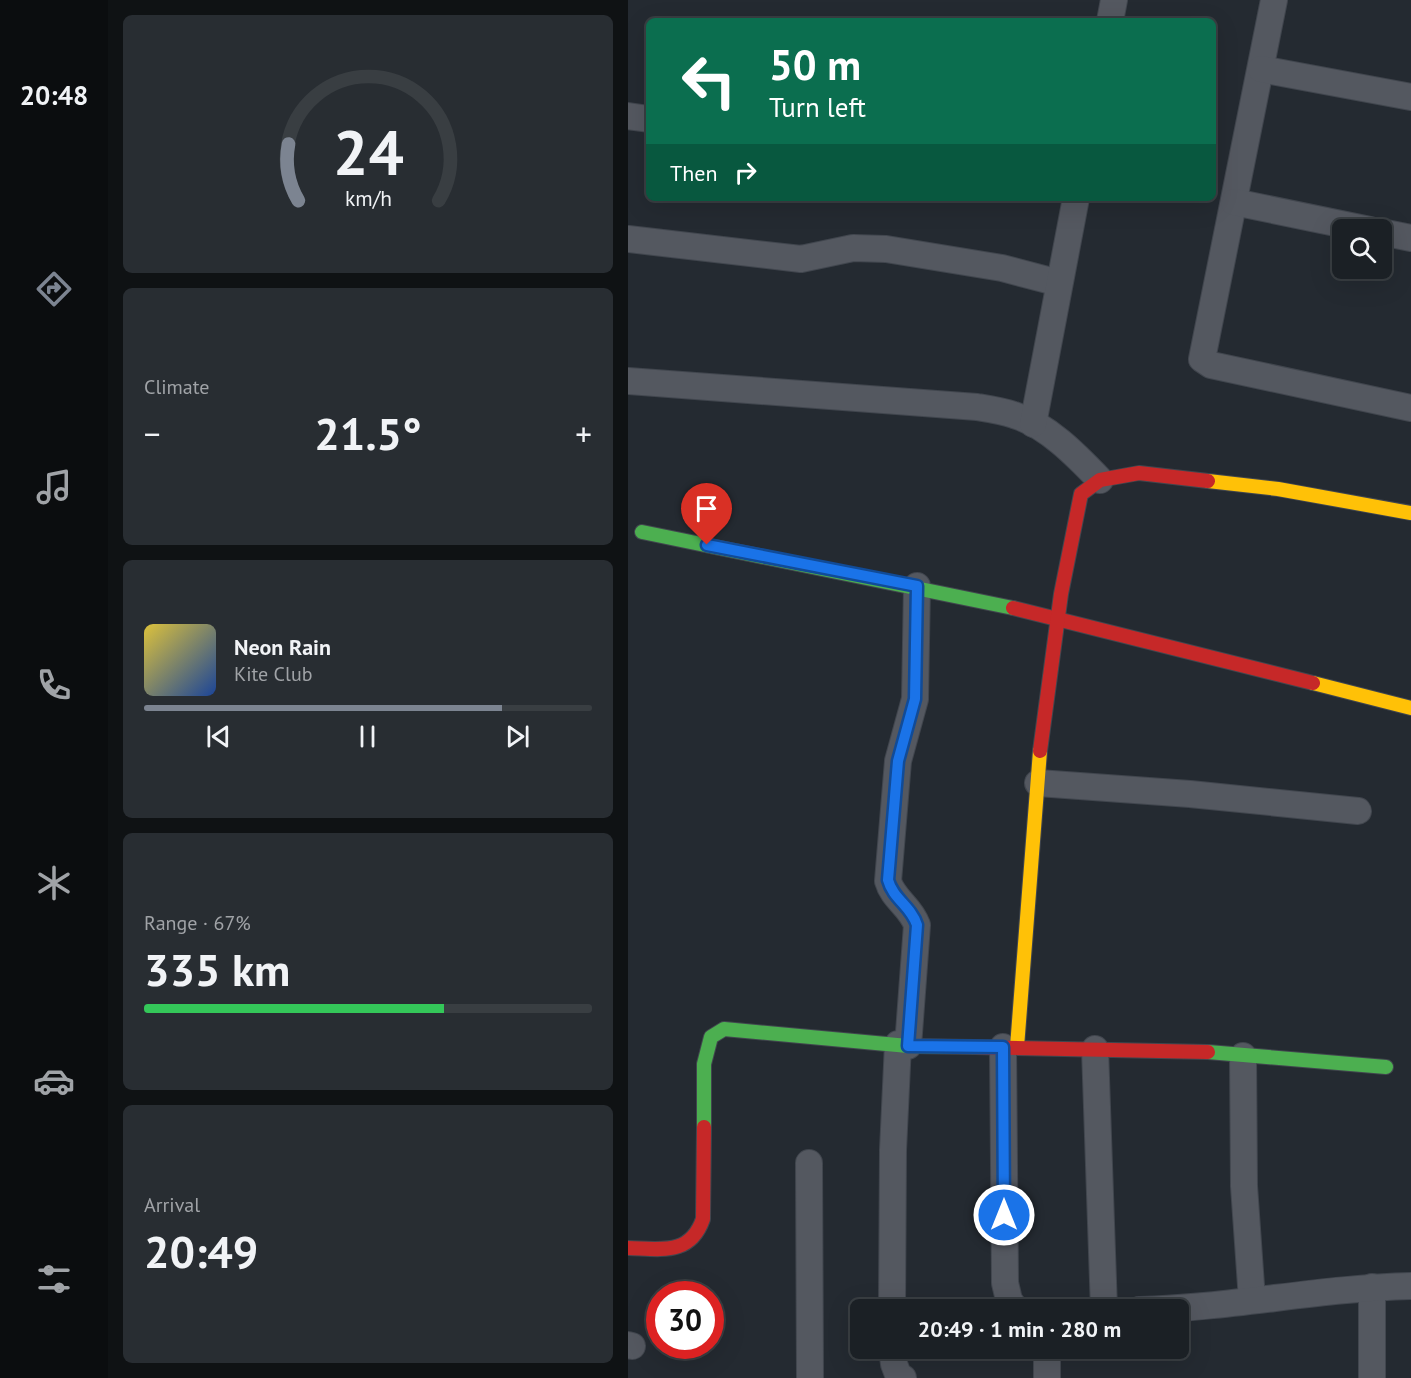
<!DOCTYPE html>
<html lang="en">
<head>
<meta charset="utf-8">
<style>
	:root { --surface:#1b2025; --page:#282d32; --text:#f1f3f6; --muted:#a0a3a7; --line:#393e42; --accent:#7c8491 }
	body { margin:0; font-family:"PT Sans",sans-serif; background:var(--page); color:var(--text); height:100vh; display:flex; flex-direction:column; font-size:22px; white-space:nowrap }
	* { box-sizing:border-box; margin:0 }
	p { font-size:20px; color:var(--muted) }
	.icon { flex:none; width:33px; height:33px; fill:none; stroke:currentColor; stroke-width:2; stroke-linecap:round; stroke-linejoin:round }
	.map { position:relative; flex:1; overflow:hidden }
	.sheet { display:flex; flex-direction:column; gap:15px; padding:15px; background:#0f1214; width:520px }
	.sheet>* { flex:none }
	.guide { position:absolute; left:18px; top:18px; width:570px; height:183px; border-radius:9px; box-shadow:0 6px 24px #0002,0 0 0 2px var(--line); background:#0b6e4f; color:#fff; overflow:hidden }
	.buttons { position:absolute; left:704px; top:219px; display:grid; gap:12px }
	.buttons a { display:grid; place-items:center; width:60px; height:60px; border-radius:9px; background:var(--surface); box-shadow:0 6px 24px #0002,0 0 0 2px var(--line); font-size:30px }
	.speed { position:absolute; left:18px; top:1281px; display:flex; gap:12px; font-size:30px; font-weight:700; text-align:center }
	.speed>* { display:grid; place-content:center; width:78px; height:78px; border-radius:50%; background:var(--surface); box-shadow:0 6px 24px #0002,0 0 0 2px var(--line); line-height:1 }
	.speed .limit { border:9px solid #d22; background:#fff; color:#111 }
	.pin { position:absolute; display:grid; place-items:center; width:51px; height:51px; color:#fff; margin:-62px -26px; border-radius:50% 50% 50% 0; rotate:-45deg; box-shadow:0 0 6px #0007 }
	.pin .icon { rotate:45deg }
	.me { position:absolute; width:66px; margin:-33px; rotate:0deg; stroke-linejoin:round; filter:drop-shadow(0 0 4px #0008) }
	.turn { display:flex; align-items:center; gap:21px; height:126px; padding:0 24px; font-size:27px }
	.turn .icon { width:78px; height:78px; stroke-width:2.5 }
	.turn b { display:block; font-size:42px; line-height:51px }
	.then { display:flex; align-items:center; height:57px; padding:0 24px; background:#0003; gap:12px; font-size:22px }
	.big { font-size:45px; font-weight:600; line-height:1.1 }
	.sheet .widget { flex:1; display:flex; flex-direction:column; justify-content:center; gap:9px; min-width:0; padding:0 21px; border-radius:9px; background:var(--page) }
	.sheet .dial { align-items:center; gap:0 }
	.dial svg { height:156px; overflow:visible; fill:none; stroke:var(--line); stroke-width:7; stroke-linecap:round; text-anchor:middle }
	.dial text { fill:var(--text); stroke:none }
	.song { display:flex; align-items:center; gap:18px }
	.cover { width:72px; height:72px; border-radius:9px; background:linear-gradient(135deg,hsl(50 70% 55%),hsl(220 70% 35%)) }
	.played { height:6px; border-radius:3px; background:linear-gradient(90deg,var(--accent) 80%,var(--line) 80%) }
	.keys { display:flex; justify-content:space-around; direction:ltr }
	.heat { display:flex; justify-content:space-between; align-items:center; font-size:33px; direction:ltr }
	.charge { height:9px; border-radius:4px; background:linear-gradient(90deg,#34c759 67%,var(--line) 0) }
	.trip { position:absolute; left:222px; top:1299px; width:339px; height:60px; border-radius:9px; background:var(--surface); box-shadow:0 6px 24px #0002,0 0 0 2px var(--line); font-weight:600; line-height:60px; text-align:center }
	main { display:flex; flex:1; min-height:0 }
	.tabs { display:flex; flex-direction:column; width:108px; justify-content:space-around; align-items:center; background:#0b0d0f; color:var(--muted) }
	.tabs .icon { width:42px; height:42px }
	.tabs .current { color:var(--accent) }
	.tabs b { font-size:27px; color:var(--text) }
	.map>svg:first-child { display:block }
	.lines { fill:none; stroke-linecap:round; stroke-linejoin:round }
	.street-casing { stroke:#41464e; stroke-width:28 }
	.fast-casing { stroke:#41464e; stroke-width:16 }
	.slow-casing { stroke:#41464e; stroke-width:16 }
	.jam-casing { stroke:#41464e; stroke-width:16 }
	.street { stroke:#545860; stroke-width:26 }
	.fast { stroke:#4caf50; stroke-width:14 }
	.slow { stroke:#ffc107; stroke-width:14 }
	.jam { stroke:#c62828; stroke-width:14 }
	.route-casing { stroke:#114b97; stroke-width:15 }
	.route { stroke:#1a73e8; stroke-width:10 }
</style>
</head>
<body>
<main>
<nav class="tabs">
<b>20:48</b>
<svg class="icon current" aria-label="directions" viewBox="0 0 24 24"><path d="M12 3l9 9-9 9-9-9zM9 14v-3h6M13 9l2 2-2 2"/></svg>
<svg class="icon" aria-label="music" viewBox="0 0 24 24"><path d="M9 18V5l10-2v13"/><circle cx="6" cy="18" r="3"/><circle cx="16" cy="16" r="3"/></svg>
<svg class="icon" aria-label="phone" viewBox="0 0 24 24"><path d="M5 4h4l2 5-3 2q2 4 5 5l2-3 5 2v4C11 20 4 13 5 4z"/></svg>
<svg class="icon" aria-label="climate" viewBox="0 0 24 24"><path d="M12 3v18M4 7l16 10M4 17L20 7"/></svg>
<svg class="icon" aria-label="car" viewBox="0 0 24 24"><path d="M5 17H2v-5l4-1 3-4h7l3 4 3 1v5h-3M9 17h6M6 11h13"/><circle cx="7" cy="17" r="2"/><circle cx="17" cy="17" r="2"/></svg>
<svg class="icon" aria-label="filters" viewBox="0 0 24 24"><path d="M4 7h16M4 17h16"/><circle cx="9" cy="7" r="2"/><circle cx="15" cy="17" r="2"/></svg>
</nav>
<section class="sheet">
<div class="widget dial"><svg viewBox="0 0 100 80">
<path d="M14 69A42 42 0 1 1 86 69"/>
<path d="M14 69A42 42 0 0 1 9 40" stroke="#7c8491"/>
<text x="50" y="56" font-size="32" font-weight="700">24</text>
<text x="50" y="72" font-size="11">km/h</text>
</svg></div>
<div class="widget"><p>Climate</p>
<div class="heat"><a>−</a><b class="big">21.5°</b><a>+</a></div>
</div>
<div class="widget">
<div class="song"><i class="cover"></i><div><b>Neon Rain</b><p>Kite Club</p></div></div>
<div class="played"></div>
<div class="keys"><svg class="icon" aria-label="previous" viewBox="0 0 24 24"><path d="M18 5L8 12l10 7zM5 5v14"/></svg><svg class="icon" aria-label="pause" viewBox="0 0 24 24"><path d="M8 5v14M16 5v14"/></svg><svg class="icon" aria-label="next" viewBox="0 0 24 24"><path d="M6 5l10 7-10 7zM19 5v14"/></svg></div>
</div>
<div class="widget"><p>Range · 67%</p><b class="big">335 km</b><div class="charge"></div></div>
<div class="widget"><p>Arrival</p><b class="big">20:49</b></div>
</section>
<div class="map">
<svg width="783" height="1378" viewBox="0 0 783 1378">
	<rect width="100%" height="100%" fill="#242a31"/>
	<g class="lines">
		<defs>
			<g id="street">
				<polyline points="646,0 574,359 583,365 783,408"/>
				<polyline points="482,21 486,0"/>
				<polyline points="633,69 783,97"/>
				<polyline points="0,116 21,119"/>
				<polyline points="606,202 742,230"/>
				<polyline points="753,232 783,238"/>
				<polyline points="0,239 173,259 225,248 258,249 374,268 431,283"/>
				<path d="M0 381 349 407C361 409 374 411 386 415 419 425 448 455 472 480"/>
				<polyline points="405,424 448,198"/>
				<polyline points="410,783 562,794 730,811"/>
				<path d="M280 1046 289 925C282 906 265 899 260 881L270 761 287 699 289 586"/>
				<polyline points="375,1047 377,1283 381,1300 388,1310"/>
				<polyline points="467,1049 476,1310"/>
				<polyline points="615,1056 616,1186 624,1300"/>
				<polyline points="181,1163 182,1378"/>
				<polyline points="744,1287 744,1378"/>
				<polyline points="264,1310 265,1150 270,1044"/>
				<path d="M511 1310C602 1308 692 1288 783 1286"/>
				<polyline points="0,1345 4,1346"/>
				<polyline points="264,1348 266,1364 271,1377 275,1378"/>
				<polyline points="419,1378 419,1348"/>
			</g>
			<g id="fast">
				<polyline points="14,532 385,608"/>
				<polyline points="580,1052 758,1067"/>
				<polyline points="76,1127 76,1064 83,1037 96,1029 280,1046 346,1047"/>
			</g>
			<g id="slow">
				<polyline points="580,481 650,489 783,513"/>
				<polyline points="685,683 783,708"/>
				<polyline points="389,1047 412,751"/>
			</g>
			<g id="jam">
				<polyline points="385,608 685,683"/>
				<polyline points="412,751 433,594 453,494 472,480 511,473 580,481"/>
				<polyline points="346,1047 580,1052"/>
				<path d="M0 1248C33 1249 62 1256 75 1219L76 1127"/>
			</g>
		</defs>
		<use href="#street" class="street-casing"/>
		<use href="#fast" class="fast-casing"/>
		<use href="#slow" class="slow-casing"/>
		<use href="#jam" class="jam-casing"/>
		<use href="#street" class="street"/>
		<use href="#fast" class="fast"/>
		<use href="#slow" class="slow"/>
		<use href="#jam" class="jam"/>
	</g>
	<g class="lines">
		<defs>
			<path id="route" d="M79 545 289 586 287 699 270 761 260 880C265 899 283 906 289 925L280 1046 375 1047 376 1215"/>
		</defs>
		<use href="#route" class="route-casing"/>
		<use href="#route" class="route"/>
	</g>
</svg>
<div class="buttons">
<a><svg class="icon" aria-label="search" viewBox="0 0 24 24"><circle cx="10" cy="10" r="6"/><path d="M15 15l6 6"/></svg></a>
</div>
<div class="speed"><div class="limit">30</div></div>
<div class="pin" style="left:79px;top:545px;background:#d93025"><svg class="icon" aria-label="arrive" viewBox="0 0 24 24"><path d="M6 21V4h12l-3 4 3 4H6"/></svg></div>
<svg class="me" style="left:376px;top:1215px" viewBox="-20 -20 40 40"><circle r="17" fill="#1a73e8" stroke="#fff" stroke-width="3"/><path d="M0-11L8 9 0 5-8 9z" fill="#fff"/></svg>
<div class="trip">20:49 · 1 min · 280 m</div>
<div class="guide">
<div class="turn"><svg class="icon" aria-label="left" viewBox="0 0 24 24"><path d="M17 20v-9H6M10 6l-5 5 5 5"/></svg><div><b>50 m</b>Turn left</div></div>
<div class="then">Then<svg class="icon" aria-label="right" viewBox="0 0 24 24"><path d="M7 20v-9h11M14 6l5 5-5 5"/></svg></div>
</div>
</div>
</main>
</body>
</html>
